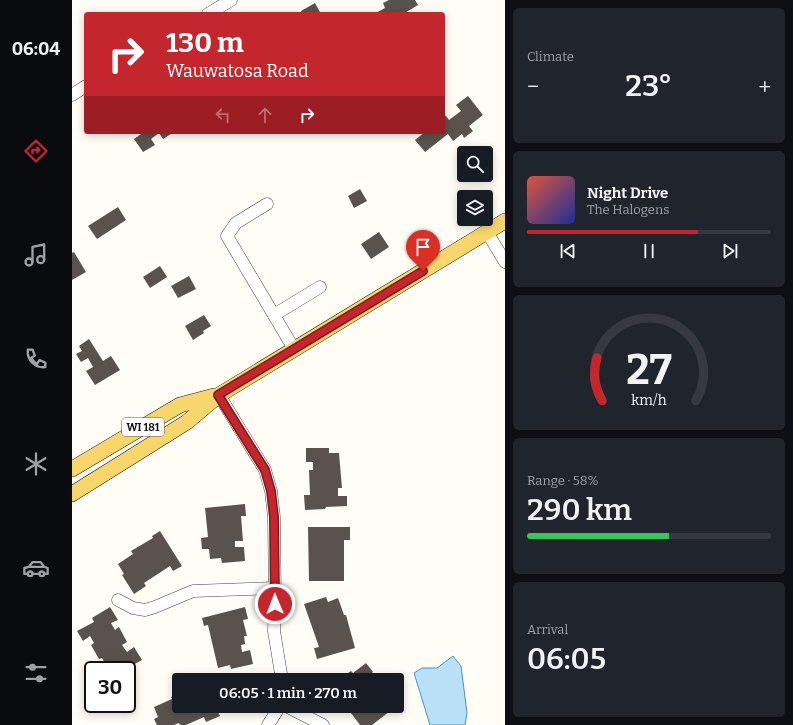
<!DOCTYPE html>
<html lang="en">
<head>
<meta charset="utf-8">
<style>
	:root { --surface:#171b24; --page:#20242c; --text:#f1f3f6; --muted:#9ea1a6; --line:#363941; --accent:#c4262e }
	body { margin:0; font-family:Bitter,serif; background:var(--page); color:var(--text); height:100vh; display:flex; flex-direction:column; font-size:15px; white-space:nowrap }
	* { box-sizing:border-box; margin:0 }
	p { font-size:13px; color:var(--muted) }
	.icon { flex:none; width:22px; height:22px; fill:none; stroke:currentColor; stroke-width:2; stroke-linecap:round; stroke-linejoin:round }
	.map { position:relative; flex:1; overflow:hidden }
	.sheet { display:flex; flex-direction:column; gap:8px; padding:8px; background:#0d0f14; width:288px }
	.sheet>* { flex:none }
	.top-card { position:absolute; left:12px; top:12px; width:361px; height:122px; border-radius:4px; box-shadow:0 2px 10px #0003; background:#c4262e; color:#fff; overflow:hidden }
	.buttons { position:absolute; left:385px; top:146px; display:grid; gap:8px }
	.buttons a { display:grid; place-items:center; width:36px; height:36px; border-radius:4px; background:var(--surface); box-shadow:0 2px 10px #0003; font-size:20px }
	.speed { position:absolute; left:12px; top:661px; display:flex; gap:8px; font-size:20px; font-weight:700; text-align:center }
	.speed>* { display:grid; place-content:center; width:52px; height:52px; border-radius:50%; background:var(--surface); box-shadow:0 2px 10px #0003; line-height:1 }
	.speed .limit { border:2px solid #111; border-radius:6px; background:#fff; color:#111 }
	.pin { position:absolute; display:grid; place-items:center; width:34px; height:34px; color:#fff; margin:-41px -17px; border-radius:50% 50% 50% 0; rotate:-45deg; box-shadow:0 0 4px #0007 }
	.pin .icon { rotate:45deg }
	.me { position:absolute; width:44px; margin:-22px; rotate:359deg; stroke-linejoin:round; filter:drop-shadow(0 0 3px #0008) }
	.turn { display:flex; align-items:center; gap:14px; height:84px; padding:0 16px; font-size:18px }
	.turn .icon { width:52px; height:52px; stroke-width:2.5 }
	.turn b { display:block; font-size:28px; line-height:34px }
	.lanes { display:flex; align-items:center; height:38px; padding:0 16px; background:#0003; justify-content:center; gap:20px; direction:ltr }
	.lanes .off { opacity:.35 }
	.big { font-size:30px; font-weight:600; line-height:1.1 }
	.sheet .tile { flex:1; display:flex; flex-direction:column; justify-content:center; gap:6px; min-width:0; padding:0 14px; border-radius:6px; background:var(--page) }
	.sheet .dial { align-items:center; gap:0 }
	.dial svg { height:104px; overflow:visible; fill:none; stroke:var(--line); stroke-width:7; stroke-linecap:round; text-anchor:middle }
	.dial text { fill:var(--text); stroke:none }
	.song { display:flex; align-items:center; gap:12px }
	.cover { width:48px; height:48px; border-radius:6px; background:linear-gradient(135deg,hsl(10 70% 55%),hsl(230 70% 35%)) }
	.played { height:4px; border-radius:2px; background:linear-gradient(90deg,var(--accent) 70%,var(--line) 70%) }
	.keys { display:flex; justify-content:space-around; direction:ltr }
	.heat { display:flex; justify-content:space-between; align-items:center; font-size:22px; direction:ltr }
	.charge { height:6px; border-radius:3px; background:linear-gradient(90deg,#34c759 58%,var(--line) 0) }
	.trip { position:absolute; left:100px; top:673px; width:232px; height:40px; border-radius:4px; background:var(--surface); box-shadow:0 2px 10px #0003; font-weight:600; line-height:40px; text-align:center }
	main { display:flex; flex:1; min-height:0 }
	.tabs { display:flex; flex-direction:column; width:72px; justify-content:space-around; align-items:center; background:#090b0e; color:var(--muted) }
	.tabs .icon { width:28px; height:28px }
	.tabs .active { color:var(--accent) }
	.tabs b { font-size:18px; color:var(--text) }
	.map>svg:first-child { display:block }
	.water { fill:#b9e0f7; stroke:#3f96cf }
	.building { fill:#5a524d }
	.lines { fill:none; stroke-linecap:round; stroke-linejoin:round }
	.minor-casing { stroke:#444; stroke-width:13 }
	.major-casing { stroke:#222; stroke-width:16 }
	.minor { stroke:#fff; stroke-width:12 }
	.major { stroke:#f9d66b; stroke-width:15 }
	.route-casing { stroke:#7f191e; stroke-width:10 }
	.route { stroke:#c4262e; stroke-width:7 }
	.labels { text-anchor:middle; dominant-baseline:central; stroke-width:4; stroke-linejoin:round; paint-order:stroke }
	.shield { fill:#fff; stroke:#585858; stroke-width:1 }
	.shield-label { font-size:11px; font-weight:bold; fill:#111 }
</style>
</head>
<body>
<main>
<nav class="tabs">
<b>06:04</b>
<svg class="icon active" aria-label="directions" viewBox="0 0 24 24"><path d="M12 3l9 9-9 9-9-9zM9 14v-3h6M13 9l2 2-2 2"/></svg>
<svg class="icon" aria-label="music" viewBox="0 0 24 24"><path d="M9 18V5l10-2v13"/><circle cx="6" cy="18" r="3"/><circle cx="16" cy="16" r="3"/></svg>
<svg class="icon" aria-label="phone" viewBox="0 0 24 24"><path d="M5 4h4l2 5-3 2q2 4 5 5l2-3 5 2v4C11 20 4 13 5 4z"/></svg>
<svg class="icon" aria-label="climate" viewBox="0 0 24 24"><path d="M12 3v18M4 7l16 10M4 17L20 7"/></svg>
<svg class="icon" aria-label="car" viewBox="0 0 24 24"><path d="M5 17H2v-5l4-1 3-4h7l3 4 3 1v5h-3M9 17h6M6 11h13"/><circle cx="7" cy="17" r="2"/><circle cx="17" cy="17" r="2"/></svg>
<svg class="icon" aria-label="filters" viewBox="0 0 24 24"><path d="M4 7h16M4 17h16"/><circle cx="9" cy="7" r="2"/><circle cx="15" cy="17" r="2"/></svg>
</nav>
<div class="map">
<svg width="433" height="725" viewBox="0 0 433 725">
	<rect width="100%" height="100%" fill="#fffdf5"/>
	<polygon class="water" points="381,656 389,666 395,713 393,725 358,725 342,673 350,668 365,668"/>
	<g class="building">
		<polygon points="317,0 343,0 346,5 331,14 302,14 313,8 311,3"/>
		<polygon points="243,3 249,14 230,14 229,11"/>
		<polygon points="396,96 411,115 397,126 401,131 392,138 390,134 381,141 376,134 353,152 343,140 353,132 371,132 371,117 373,115 377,120 389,111 384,105"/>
		<polygon points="72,132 102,132 91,139 87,133 79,139 83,145 71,152 62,139"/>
		<polygon points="288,189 295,201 282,208 276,196"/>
		<polygon points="46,207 54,220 25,239 16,226"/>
		<polygon points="307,232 317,247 299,259 289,244"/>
		<polygon points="2,252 14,272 0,280 0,253"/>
		<polygon points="88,266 95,277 78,288 71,277"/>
		<polygon points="117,276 124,289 106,298 99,286"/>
		<polygon points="132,315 139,326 131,331 132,333 121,340 113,326"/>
		<polygon points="17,339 31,361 39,356 48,370 23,385 14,371 21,367 16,358 9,362 4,354 10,351 7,346"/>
		<polygon points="234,448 257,448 257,453 267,453 270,488 266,488 266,496 275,496 275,506 254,507 253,509 233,510 232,495 238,495 237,470 241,470 241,462 234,462"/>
		<polygon points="173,504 174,516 169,516 171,541 163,541 163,547 172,547 173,561 150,563 149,558 138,559 137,549 130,549 129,538 136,537 133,508"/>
		<polygon points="236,527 278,527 278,540 272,540 272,581 237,581"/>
		<polygon points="88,531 110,566 101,571 98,566 72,583 74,586 62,594 50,575 52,574 46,564 61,554 59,551 81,538 80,536"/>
		<polygon points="254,597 256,602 266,598 272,615 274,615 283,648 245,659 242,648 247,647 232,604"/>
		<polygon points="38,607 46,620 39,623 43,630 47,627 55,642 50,645 55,652 62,647 70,660 52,670 50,668 46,670 28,670 28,669 34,665 30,658 27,659 19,645 22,643 18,636 11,641 5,631 22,622 20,618"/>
		<polygon points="173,607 176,619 171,620 175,636 172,636 173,644 169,645 170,652 178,650 181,664 159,669 158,665 146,668 136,625 132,626 130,618"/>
		<polygon points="294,663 301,672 294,677 297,680 266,680 279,671 281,673"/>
		<polygon points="107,693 107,706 143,706 148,716 134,722 132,717 114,725 108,725 107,723 102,725 85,725 82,719 86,717 82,707 100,699 99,697"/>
		<polygon points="280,706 321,706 322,708 300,725 288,725 276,709"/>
	</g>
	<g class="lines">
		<defs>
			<g id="minor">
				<polyline points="136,14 159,0"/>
				<polyline points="0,95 14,86"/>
				<polyline points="195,204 164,223 155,236 222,349"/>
				<polyline points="415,232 433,262"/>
				<polyline points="202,315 248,287"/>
				<polyline points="147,395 193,470 199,491 202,517 203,603 202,631 210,680"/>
				<polyline points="46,600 61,608 73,610 83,607 121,591 203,588"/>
				<polyline points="214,706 251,725"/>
				<polyline points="196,725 208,706"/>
			</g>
			<g id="major">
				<polyline points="0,469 108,405 142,396"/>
				<polyline points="0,494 115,422 147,395 433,221"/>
			</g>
		</defs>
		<use href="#minor" class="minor-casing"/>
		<use href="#major" class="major-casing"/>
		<use href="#minor" class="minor"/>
		<use href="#major" class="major"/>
	</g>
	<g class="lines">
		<defs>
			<polyline id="route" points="203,604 202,517 199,491 193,470 146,395 351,271"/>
		</defs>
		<use href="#route" class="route-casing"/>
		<use href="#route" class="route"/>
	</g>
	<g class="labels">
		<rect class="shield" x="50" y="418" width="42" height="18" rx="3"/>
		<g class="shield-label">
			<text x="71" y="427">WI 181</text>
		</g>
	</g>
</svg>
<div class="buttons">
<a><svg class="icon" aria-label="search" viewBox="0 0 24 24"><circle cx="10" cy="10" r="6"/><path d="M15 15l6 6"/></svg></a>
<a><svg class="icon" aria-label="layers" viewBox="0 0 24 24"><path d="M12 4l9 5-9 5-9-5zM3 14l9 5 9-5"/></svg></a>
</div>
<div class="speed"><div class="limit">30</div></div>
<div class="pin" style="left:351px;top:271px;background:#d93025"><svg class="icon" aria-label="arrive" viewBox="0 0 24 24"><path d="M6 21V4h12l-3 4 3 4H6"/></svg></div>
<svg class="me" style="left:203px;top:604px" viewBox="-20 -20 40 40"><circle r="17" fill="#c4262e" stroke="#fff" stroke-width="3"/><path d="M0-11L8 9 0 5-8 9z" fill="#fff"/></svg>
<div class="trip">06:05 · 1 min · 270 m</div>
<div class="top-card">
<div class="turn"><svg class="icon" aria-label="right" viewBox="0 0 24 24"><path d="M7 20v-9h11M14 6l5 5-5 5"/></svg><div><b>130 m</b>Wauwatosa Road</div></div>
<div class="lanes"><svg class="icon off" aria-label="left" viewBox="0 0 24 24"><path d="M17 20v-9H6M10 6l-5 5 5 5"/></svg><svg class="icon off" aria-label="ahead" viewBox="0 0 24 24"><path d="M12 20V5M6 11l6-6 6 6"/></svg><svg class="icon" aria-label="right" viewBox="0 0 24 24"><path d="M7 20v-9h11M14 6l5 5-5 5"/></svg></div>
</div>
</div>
<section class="sheet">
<div class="tile"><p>Climate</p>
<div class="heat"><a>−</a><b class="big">23°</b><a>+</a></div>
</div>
<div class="tile">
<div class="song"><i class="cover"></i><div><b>Night Drive</b><p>The Halogens</p></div></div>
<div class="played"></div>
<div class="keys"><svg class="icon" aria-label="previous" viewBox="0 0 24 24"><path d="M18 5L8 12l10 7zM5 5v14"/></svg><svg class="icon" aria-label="pause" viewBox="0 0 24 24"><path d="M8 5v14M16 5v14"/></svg><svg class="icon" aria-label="next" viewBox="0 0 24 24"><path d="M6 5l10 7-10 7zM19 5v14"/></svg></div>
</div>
<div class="tile dial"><svg viewBox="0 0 100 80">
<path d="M14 69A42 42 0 1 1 86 69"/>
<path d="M14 69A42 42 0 0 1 10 36" stroke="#c4262e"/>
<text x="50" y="56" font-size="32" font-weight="700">27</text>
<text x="50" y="72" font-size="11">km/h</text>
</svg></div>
<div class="tile"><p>Range · 58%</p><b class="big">290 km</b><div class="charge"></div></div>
<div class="tile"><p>Arrival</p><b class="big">06:05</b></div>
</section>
</main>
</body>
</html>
